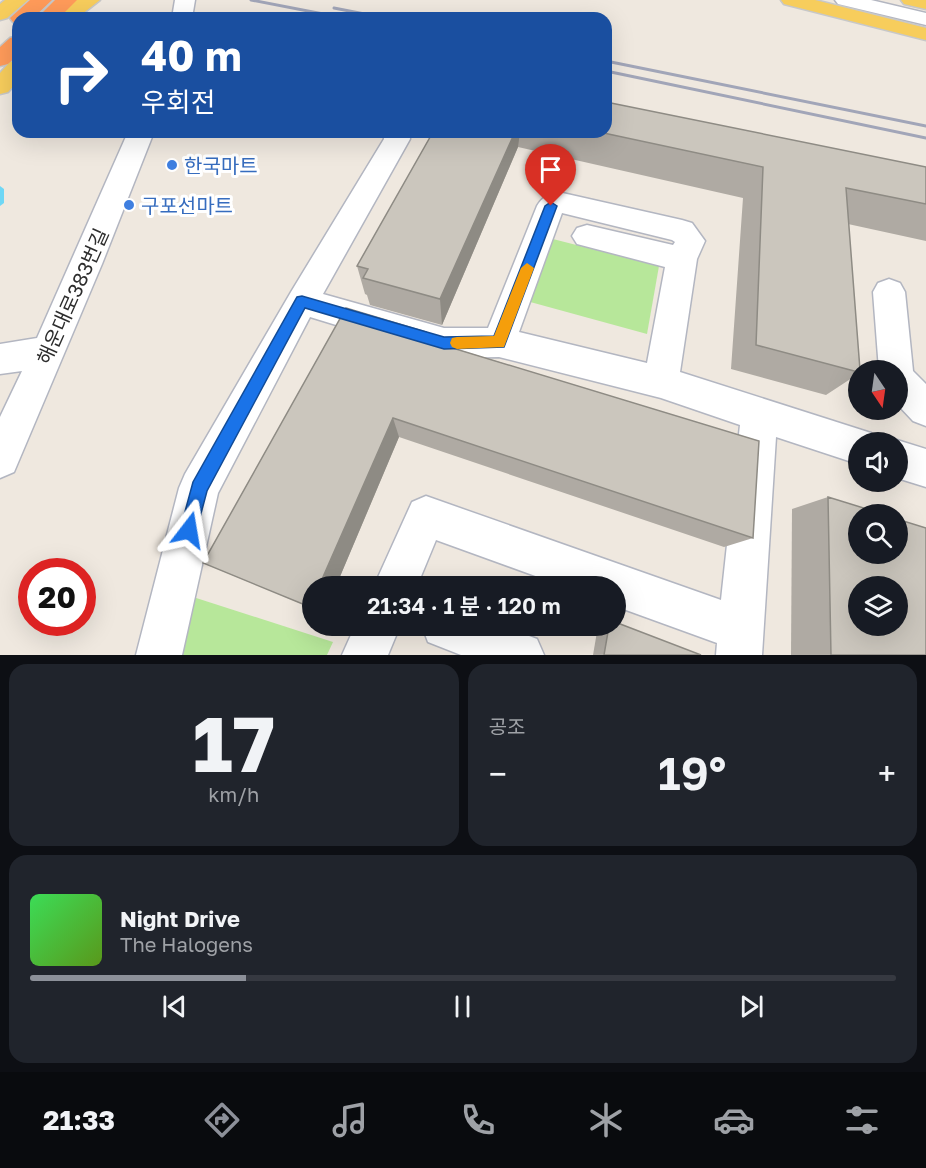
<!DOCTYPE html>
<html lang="ko">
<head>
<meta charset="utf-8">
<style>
	:root { --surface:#171b24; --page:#20242c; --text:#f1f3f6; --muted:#9ea1a6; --line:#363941; --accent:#8c9099 }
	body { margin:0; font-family:"Golos Text","Noto Sans KR",sans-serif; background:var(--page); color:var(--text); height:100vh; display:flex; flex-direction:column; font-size:22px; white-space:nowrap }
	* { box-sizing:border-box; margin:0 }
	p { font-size:20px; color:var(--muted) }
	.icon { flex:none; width:33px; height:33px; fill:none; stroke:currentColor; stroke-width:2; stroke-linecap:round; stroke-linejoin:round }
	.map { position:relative; height:655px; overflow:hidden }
	.panel { display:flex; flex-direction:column; gap:9px; padding:9px; background:#0d0f14; flex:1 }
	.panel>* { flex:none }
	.hud { position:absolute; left:12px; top:12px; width:600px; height:126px; border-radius:18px; box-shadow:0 6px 24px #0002; background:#1a4fa0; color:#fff; overflow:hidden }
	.needle { width:39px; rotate:167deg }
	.fabs { position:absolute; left:848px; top:360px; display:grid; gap:12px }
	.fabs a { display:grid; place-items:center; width:60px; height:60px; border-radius:50%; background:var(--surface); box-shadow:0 6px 24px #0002; font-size:30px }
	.speed { position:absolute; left:18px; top:558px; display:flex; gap:12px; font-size:30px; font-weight:700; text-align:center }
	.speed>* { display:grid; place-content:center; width:78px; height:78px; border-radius:50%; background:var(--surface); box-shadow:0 6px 24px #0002; line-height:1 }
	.speed .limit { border:9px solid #d22; background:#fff; color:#111 }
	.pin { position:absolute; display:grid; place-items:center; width:51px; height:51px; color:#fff; margin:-62px -26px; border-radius:50% 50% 50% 0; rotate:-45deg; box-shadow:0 0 6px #0007 }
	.pin .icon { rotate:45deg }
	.me { position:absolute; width:66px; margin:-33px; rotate:14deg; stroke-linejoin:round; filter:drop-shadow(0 0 4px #0008) }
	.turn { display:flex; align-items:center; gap:21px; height:126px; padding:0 30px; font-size:27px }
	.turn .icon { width:78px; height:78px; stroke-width:2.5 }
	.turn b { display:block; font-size:42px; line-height:51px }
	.big { font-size:45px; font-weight:600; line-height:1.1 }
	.panel .card { flex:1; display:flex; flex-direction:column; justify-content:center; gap:9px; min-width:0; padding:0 21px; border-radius:18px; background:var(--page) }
	.panel .dial { align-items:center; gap:0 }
	.dial b { font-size:78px; line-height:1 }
	.song { display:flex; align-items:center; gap:18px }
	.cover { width:72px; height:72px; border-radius:9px; background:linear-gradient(135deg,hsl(130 70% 55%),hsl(90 70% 35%)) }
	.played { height:6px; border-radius:3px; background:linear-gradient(90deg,var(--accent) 25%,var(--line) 25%) }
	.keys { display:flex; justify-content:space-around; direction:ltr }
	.heat { display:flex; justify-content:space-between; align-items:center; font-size:33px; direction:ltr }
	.panel .tiles { flex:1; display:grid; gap:9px; grid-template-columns:1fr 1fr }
	.card:last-child { grid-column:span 2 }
	.trip { position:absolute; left:302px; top:576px; width:324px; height:60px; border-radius:30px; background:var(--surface); box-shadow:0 6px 24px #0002; font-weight:600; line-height:60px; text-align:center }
	.dock { display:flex; height:96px; justify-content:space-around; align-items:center; background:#090b0e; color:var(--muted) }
	.dock .icon { width:42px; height:42px }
	.dock .selected { color:var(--accent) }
	.dock b { font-size:27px; color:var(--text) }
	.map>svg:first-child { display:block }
	.green { fill:#b7e79a }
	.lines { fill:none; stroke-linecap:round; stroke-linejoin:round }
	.stream { fill:#6fd7f5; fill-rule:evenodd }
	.minor-casing { stroke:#b3b6c1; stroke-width:3 }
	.major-casing { stroke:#c8c8c8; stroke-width:3 }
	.highway-casing { stroke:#c8c8c8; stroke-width:3 }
	.minor { fill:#fff; fill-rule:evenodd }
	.major { fill:#f7cd5c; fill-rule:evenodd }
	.highway { fill:#ff9b5a; fill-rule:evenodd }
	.rail { stroke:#a1a5b8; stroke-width:3 }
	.wall { fill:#afaaa3 }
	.shaded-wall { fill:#8e8b84 }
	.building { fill:#cbc6bd; stroke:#8e8b84; stroke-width:1.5; fill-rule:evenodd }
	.route { fill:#1a73e8; stroke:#114b97; stroke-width:1.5 }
	.slow { fill:#f59e0b }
	.shop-dot { fill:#3f7fe0; stroke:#fff; stroke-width:2 }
	.labels { text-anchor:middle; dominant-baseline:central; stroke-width:6; stroke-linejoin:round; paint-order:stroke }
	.shop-label { font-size:20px; fill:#366cbe; stroke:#fff; text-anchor:start }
	.street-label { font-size:20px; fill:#2d2d2d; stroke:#fff }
</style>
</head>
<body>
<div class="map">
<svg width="926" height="655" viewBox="0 0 926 655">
	<rect width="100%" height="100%" fill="#efe8df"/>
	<g class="green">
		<polygon points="545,237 659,266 647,334 523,300"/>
		<polygon points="190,596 333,642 327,655 179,655"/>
	</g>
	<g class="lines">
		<polygon class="stream" points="0,186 4,189 4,203 0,206"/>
		<defs>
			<g id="minor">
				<polygon points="175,0 195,0 192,18 172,18"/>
				<polygon points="835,0 871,0 926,13 926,25 838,4"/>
				<polygon points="128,132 154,132 102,264 14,472 0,478 0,417 22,371 0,374 0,344 37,338"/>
				<path d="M383 132H409L410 139 323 294 444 328H488L537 206C542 197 548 195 558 192L682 220 692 223 705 241 697 259 680 372 871 433 875 442H858V464L776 437 762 655H716L717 643 615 606V586H563L436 540 417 586H374L412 502 426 496 721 600 740 425 661 398 499 357 444 358 310 317 218 493 182 655H136L179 488 185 474 291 292 384 139ZM562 213 672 240 675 242 673 245 587 225 577 228 572 236 577 244 665 267 647 363 519 332Z"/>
				<polygon points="889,279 900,283 905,292 913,371 926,384 926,426 913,421 897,404 897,370 879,370 873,292 878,283"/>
				<polygon points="897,440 926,449 926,487 897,478 897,442 891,442"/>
				<polygon points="355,626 400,626 388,655 342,655"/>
				<polygon points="422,626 503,626 537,639 544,655 461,655 428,642"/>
			</g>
			<g id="major">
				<polygon points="5,0 28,0 7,18 0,20 0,4"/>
				<polygon points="76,0 100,0 77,18 53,18"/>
				<polygon points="781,0 815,0 926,28 926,40 784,4"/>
				<polygon points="901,0 926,0 926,9 904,4"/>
				<polygon points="18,60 18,81 8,92 0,94 0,73 10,62"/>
			</g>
			<g id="highway">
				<polygon points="30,0 52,0 33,18 18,18 18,24 13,22 10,18"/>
				<polygon points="55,0 77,0 59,18 37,18"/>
				<polygon points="18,36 18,55 8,64 0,66 0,47 10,38"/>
			</g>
		</defs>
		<use href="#minor" class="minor-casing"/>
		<use href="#major" class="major-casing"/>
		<use href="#highway" class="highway-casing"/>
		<use href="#minor" class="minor"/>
		<use href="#major" class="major"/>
		<use href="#highway" class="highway"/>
		<g class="rail">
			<polyline points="251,0 344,18"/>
			<polyline points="334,8 385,18"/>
			<polyline points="606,61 926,126"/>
			<polyline points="606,71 926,138"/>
		</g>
	</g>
	<g class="wall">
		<polygon points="433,132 598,132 926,167 926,241 848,224 858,374 826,395 731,369 743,198 518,147 442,325 370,305 367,295 365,294 357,266"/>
		<polygon points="346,308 426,332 427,340 759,441 753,538 724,547 399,437 336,586 312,586 312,608 203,563"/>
		<polygon points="828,497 926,655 791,655 792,509"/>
		<polygon points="598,626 615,626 701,655 593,655"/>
	</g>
	<g class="shaded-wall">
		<polygon points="515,132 520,132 518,147 442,325 440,299"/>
		<polygon points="426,332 429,356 423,339"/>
		<polygon points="393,418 399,437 336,586 319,586"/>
	</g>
	<g class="building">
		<polygon points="606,102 926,167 926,204 846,188 860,370 858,370 858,372 756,345 763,167 599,132 606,132"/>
		<polygon points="433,132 515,132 440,299 363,278 368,269 357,266"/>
		<polygon points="346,308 426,332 423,339 759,441 753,538 393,418 319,586 312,586 312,603 310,607 203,563"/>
		<path d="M828 497 883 514H858V554H897V519L926 528V655H831ZM858 586H897V626H858Z"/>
		<polygon points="615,622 701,655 604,655 609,626 615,626"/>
	</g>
	<polygon class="route" points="551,202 557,206 504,347 444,349 305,308 207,491 195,536 189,539 183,536 180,530 193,482 297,297 302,296 444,337 494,336 545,206"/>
	<polygon class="slow" points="527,263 534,268 504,347 457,349 452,347 450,343 452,338 457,337 494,336 521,268"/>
	<g class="shop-dot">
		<circle cx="172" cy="165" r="6"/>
		<circle cx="129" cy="205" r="6"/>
	</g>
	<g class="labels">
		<g class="shop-label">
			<text x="184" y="165">한국마트</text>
			<text x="141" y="205">구포선마트</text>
		</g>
		<g class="street-label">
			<text transform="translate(72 296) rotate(-66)">해운대로383번길</text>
		</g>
	</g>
</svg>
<div class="fabs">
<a><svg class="needle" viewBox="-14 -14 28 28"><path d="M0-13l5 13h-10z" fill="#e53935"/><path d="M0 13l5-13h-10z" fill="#9ea1a6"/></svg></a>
<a><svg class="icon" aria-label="sound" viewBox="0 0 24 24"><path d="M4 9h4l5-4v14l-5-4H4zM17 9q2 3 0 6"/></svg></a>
<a><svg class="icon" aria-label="search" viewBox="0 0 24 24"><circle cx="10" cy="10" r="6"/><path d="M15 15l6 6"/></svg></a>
<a><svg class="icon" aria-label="layers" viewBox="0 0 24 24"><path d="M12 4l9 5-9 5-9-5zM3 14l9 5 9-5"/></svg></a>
</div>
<div class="speed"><div class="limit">20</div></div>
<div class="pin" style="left:551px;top:206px;background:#d93025"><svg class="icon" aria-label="arrive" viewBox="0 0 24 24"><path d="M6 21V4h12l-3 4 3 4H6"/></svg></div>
<svg class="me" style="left:189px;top:530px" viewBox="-20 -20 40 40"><path d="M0-17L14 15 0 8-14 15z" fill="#1a73e8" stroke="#fff" stroke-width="4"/></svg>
<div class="trip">21:34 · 1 분 · 120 m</div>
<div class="hud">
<div class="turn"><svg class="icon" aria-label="right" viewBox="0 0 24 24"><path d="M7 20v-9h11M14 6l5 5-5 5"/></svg><div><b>40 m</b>우회전</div></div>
</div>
</div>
<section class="panel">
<div class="tiles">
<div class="card dial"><b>17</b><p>km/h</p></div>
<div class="card"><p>공조</p>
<div class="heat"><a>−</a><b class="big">19°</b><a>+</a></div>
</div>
<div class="card">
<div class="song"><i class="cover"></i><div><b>Night Drive</b><p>The Halogens</p></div></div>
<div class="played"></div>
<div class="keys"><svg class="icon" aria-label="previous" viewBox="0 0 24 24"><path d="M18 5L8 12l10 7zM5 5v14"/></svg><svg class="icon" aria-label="pause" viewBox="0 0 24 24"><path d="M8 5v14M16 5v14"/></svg><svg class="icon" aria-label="next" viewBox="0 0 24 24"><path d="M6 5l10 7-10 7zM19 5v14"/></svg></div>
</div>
</div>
</section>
<nav class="dock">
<b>21:33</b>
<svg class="icon selected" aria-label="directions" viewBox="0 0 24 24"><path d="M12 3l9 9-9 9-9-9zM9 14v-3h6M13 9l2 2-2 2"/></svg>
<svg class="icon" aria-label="music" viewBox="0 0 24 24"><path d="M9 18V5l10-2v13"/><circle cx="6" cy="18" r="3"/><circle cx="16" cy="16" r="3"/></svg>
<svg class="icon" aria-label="phone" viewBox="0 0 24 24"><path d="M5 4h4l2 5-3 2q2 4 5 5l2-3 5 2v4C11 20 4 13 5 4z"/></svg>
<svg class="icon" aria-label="climate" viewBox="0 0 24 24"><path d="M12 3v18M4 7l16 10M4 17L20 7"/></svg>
<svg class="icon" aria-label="car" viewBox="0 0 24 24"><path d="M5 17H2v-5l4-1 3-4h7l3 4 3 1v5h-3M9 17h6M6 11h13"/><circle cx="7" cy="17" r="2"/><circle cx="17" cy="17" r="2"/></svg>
<svg class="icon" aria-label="filters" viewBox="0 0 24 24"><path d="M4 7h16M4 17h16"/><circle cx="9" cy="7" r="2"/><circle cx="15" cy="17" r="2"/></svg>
</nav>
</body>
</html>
